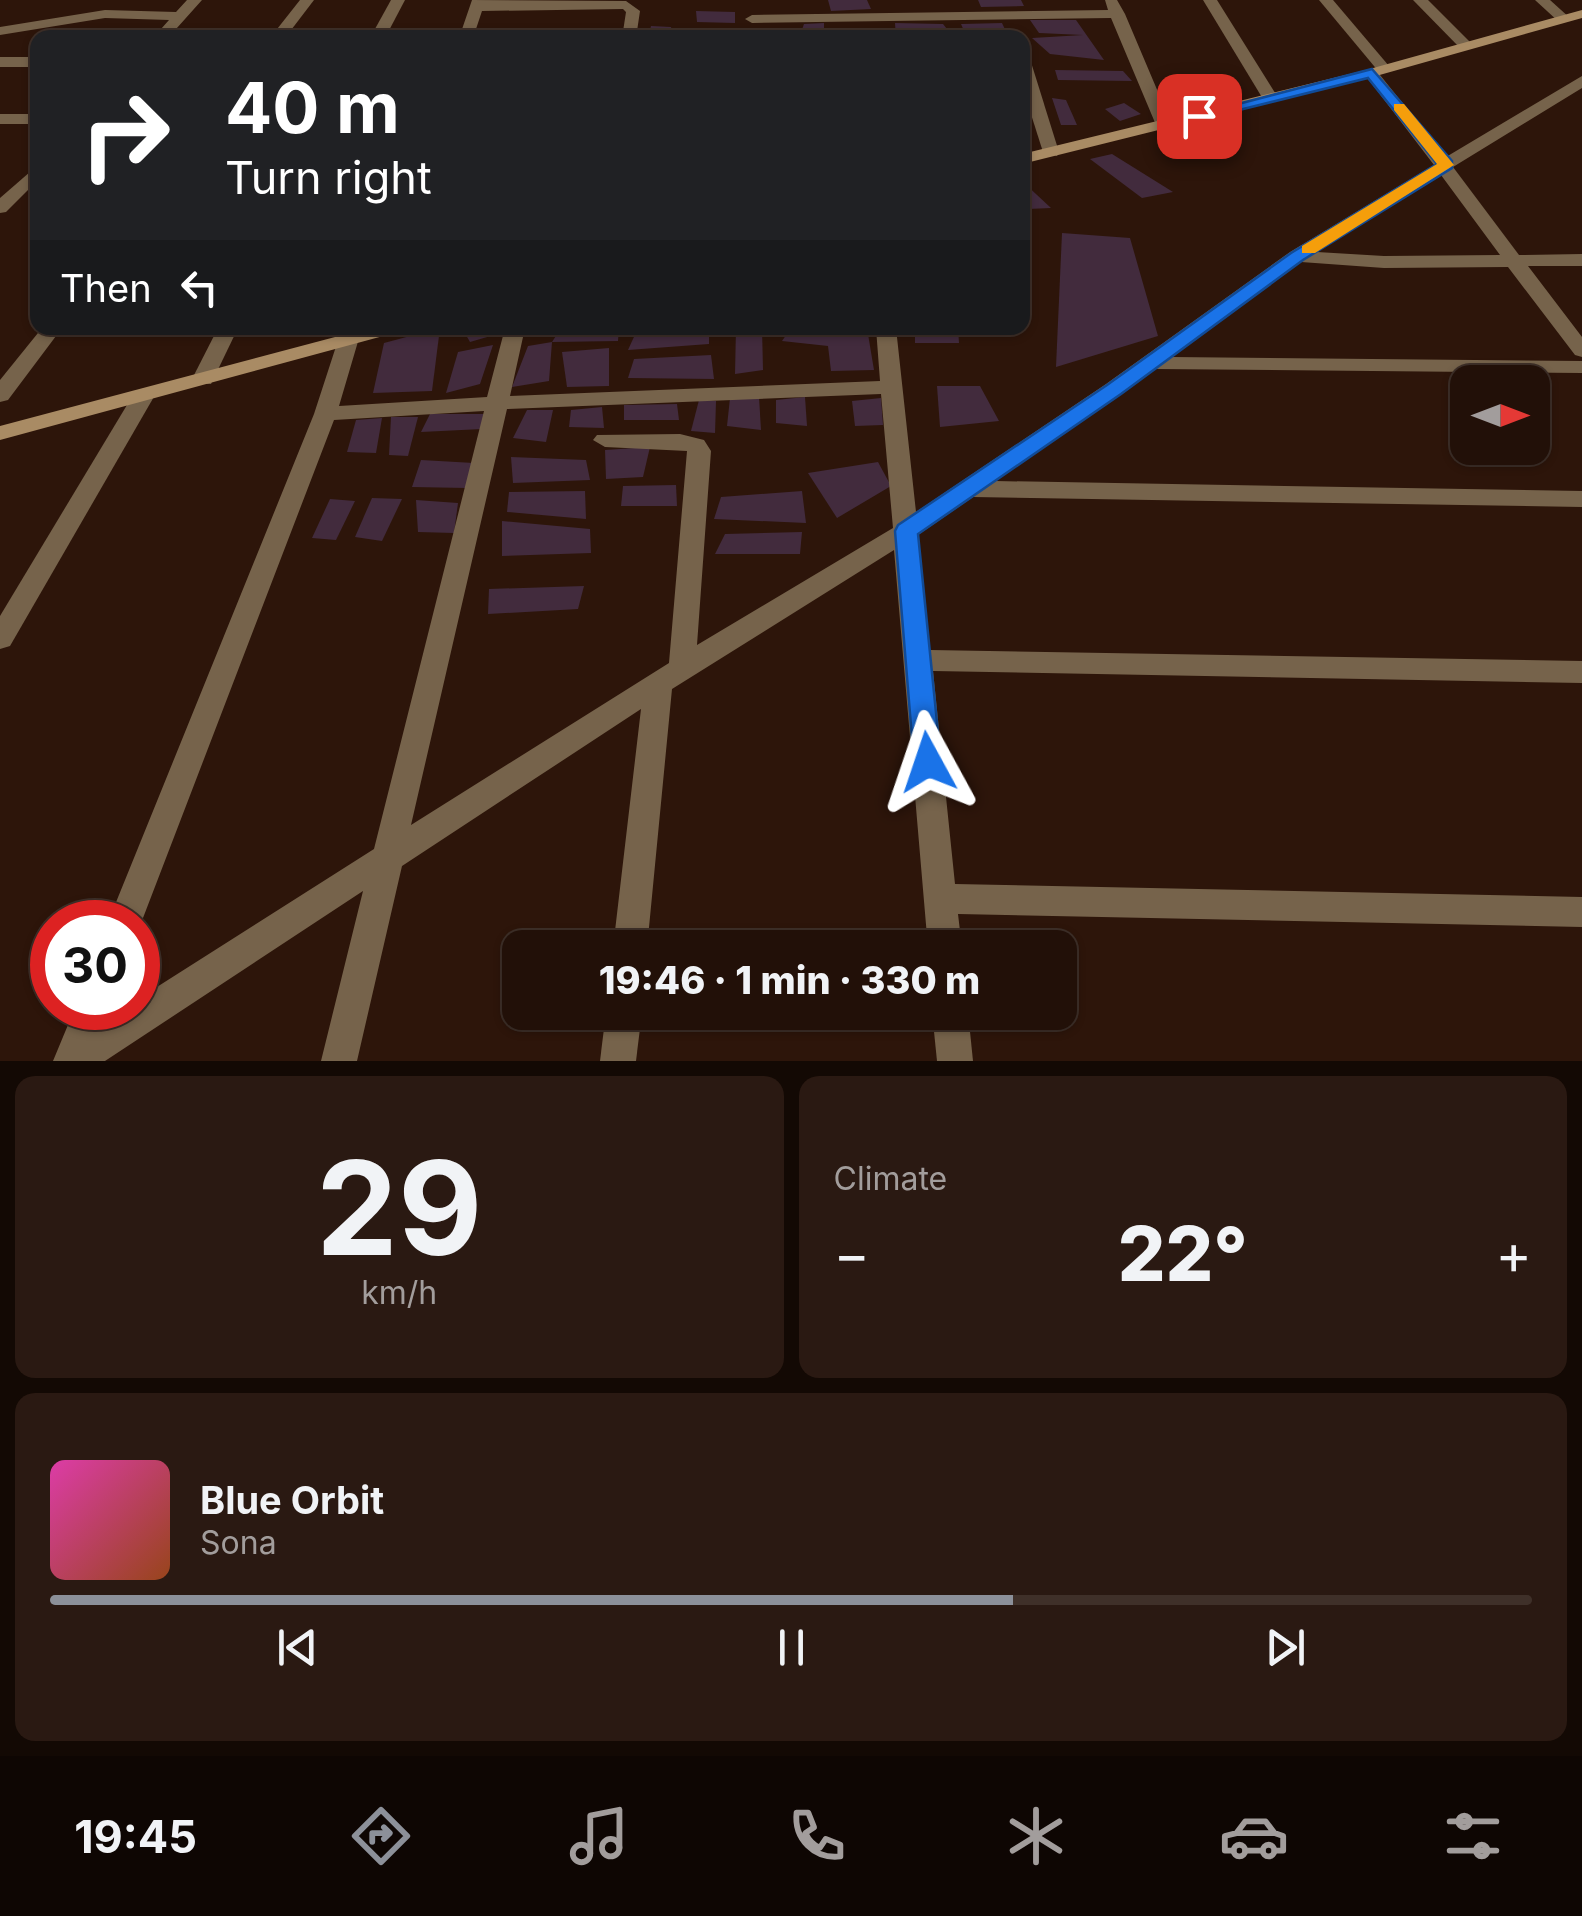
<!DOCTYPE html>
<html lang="en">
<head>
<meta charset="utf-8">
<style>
	:root { --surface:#221008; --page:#2a1912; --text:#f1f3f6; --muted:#a29d9c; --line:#3f3029; --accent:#8c9099 }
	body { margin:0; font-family:Inter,sans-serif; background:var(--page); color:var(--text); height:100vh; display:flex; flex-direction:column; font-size:38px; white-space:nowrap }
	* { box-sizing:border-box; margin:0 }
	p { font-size:32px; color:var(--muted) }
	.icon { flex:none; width:55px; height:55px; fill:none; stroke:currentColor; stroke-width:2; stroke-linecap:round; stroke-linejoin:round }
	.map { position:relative; height:1061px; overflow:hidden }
	.drawer { display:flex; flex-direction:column; gap:15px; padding:15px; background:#130904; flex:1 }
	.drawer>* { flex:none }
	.top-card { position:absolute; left:30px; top:30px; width:1000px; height:305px; border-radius:20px; box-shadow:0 2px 8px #0004,0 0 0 2px var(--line); background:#202124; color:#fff; overflow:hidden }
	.needle { width:65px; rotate:90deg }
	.controls { position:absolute; left:1450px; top:365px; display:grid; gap:20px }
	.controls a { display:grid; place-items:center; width:100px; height:100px; border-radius:20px; background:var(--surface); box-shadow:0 2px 8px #0004,0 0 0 2px var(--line); font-size:50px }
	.speed { position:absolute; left:30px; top:900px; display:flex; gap:20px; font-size:50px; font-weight:700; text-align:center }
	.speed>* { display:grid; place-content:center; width:130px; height:130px; border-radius:50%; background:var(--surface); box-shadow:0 2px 8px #0004,0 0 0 2px var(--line); line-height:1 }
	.speed .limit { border:15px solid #d22; background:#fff; color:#111 }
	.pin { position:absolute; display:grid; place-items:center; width:85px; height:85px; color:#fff; margin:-42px; border-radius:20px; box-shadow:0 5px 15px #0006 }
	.me { position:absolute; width:110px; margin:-55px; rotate:355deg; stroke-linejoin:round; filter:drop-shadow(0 0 8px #0008) }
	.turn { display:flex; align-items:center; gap:35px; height:210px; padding:0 30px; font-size:45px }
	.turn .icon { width:130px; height:130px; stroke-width:2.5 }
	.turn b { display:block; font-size:70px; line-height:85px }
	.then { display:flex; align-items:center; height:95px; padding:0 30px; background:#0003; gap:20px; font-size:38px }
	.big { font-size:75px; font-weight:800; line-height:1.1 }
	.drawer .card { flex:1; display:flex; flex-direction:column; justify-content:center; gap:15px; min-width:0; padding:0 35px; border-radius:20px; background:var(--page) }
	.drawer .dial { align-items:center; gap:0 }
	.dial b { font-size:130px; line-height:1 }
	.song { display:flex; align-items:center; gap:30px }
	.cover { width:120px; height:120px; border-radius:15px; background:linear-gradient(135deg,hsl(320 70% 55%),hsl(20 70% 35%)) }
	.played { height:10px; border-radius:5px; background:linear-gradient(90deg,var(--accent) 65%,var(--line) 65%) }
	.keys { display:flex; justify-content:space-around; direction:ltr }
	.heat { display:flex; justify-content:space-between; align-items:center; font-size:55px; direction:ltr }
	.drawer .tiles { flex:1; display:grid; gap:15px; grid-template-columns:1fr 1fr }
	.card:last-child { grid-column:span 2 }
	.trip { position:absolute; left:502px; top:930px; width:575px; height:100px; border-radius:20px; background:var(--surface); box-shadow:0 2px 8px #0004,0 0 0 2px var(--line); font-weight:800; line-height:100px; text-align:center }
	.tab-bar { display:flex; height:160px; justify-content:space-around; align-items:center; background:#0e0603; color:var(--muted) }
	.tab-bar .icon { width:70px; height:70px }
	.tab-bar .current { color:var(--accent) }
	.tab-bar b { font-size:45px; color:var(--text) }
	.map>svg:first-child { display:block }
	.building { fill:#422b3d }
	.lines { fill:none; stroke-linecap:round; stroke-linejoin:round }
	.street { fill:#76634b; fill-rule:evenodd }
	.secondary { fill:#a98b64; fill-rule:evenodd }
	.route { fill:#1a73e8; stroke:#114b97; stroke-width:2.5 }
	.slow { fill:#f59e0b }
</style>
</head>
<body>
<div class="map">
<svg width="1582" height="1061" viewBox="0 0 1582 1061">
	<rect width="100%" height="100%" fill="#2d150a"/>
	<g class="building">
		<polygon points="828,0 867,0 871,9 831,11"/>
		<polygon points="978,0 1021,0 1024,6 981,7"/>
		<polygon points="696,11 735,12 735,23 697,22"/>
		<polygon points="1030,20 1076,20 1104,60 1050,54 1032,38 1083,35 1039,33"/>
		<polygon points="824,23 824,38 799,38 804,24"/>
		<polygon points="895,23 943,24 954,38 896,38"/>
		<polygon points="1002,23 1009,38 967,38 961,24"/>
		<polygon points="651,26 671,27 673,38 648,38"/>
		<polygon points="1055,70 1123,71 1132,81 1058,80"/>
		<polygon points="1052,98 1066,100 1077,125 1061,125"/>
		<polygon points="1124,103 1141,114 1120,121 1105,109"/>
		<polygon points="1112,154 1173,192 1142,198 1090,159"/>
		<polygon points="1022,181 1051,208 1028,209 1022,205"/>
		<polygon points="1062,233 1130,238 1158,336 1056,367"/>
		<polygon points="440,328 432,391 373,393 384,343"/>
		<polygon points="462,328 501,328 501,333 470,342"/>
		<polygon points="561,328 619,328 618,341 552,342 549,381 512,387 528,346 552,342"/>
		<polygon points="638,328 709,328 709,344 628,350"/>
		<polygon points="736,328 762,328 763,370 735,374"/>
		<polygon points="791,328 867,328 874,370 831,371 828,346 782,341"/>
		<polygon points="915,328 958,328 959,343 915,343"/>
		<polygon points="493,345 480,384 446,393 458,352"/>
		<polygon points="609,348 609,386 567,387 562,352"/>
		<polygon points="711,355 714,379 628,378 634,359"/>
		<polygon points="937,386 980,386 999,421 940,427"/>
		<polygon points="759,397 761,430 727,426 730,398"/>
		<polygon points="805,397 807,426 776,423 776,400"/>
		<polygon points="881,398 883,425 855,426 852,401"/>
		<polygon points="699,400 716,401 715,433 691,431"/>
		<polygon points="677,404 679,420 624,420 624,405"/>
		<polygon points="602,407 604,428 569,427 571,410"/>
		<polygon points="527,410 553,410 546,442 513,438"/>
		<polygon points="430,414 485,414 482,429 421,432"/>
		<polygon points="391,417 418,417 408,456 389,455"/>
		<polygon points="382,418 376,453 347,452 356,420"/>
		<polygon points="650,447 643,477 606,479 605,450"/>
		<polygon points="511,457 586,460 590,480 513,483"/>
		<polygon points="421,460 474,463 467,488 412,487"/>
		<polygon points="878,462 891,486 837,518 808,473"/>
		<polygon points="676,485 677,506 621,506 623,486"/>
		<polygon points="585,491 586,519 507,512 509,492"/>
		<polygon points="802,491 806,523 714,519 721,497"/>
		<polygon points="372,498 402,499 382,541 355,537"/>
		<polygon points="330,499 355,501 336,540 312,538"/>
		<polygon points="416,500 458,503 454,533 418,532"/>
		<polygon points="502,521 590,529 591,553 502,556"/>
		<polygon points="802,532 800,554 715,554 725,534"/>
		<polygon points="584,586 578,609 488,614 489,589"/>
	</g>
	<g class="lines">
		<g class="street">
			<polygon points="187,0 202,0 168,38 153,38 169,20 105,18 0,35 0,27 105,10 176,12"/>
			<polygon points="300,0 314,0 285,38 270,38"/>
			<polygon points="391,0 405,0 385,38 370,38"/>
			<polygon points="472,0 626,1 640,11 636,38 622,38 626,12 623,9 482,11 473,38 459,38"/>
			<polygon points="1105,0 1117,0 1125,14 1172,125 1170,128 1156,125 1111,18 752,23 745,19 752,15 1108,10"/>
			<polygon points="1203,0 1217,0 1277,96 1275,99 1263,99"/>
			<polygon points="1319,0 1333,0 1389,66 1389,72 1379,72"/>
			<polygon points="1413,0 1428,0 1471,43 1471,49 1461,49"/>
			<polygon points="1535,0 1550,0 1571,19 1559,22"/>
			<polygon points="1022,55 1030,59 1059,152 1057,156 1043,152 1022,86"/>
			<rect x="0" y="57" width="38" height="10"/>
			<path d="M1366 70H1376L1446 157 1582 76V88L1453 167 1519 255 1582 254V266H1528L1582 337V357L1575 355 1508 267 1384 268 1301 262 1172 357 1582 361V373L1155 369 995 481 1582 491V507L973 497 918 535 930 650 1582 661V683L933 671 955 884 1582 897V927L958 914 962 948H928L894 550 672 689 647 948H613L641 709 402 866 357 1061H321L363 891 105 1061H53L75 1008H109L105 1020 124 1008H138V999L374 849 484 411 334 420 138 931V922H108L314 414 342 328H362L339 406 487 397 505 328H525L510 396 880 381 876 328H896L916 512 1106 384 1290 252 1434 165 1366 76ZM1441 175 1500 255 1384 256 1317 252ZM881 394 893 528 697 645 711 451 704 440 680 434 597 435 593 440 605 447 687 451 669 663 411 825 507 409Z"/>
			<rect x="0" y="114" width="38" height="10"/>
			<polygon points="38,165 38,180 6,212 0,213 0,198"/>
			<polygon points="42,328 62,328 8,400 0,402 0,380"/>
			<polygon points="218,328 238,328 211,384 195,384 192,379"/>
			<polygon points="144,388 155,395 10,646 0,649 0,616 133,395"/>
			<polygon points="606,1012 642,1012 636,1061 600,1061"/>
			<polygon points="932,1012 968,1012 973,1061 937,1061"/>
		</g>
		<g class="secondary">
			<polygon points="1582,10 1582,18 1376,76 1022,164 1022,154 1366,70"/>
			<polygon points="369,328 401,328 398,332 0,440 0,426"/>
		</g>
	</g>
	<polygon class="route" points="1372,69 1452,161 1452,168 1303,260 1121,394 918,534 941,762 937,770 928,774 918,770 914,762 895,531 898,525 1107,385 1291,253 1437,164 1368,78 1199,120 1192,116"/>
	<polygon class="slow" points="1394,104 1404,104 1454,165 1315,253 1302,253 1302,246 1437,164 1394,110"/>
</svg>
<div class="controls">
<a><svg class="needle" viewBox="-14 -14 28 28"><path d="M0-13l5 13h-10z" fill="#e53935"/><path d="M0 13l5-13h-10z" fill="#a29d9c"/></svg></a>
</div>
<div class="speed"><div class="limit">30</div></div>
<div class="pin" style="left:1199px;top:116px;background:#d93025"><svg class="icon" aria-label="arrive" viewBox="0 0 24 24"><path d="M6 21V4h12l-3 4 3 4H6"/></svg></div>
<svg class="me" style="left:928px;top:762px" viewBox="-20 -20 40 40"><path d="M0-17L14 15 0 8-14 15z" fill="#1a73e8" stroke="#fff" stroke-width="4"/></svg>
<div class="trip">19:46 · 1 min · 330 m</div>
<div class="top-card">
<div class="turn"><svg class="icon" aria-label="right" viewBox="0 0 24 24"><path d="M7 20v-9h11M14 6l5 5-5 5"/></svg><div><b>40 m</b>Turn right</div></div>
<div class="then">Then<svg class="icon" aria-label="left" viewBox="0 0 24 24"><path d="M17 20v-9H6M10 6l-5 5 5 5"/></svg></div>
</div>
</div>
<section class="drawer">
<div class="tiles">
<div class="card dial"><b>29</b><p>km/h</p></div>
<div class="card"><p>Climate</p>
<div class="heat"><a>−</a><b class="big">22°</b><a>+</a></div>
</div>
<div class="card">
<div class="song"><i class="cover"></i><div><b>Blue Orbit</b><p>Sona</p></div></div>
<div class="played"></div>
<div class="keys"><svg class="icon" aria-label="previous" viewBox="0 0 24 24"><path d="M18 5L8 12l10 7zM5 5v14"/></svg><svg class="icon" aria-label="pause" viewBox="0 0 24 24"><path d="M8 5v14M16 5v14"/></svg><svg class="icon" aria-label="next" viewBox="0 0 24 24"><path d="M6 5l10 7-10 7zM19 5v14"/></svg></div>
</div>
</div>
</section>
<nav class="tab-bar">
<b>19:45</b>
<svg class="icon current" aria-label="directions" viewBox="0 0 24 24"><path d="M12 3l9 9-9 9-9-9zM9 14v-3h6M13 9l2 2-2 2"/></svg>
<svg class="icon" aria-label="music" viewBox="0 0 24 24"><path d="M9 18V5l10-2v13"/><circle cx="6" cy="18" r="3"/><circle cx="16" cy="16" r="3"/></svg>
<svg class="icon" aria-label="phone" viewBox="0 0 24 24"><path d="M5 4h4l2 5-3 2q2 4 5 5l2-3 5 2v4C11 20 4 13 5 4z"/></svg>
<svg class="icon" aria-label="climate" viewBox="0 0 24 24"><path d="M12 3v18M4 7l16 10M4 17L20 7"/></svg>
<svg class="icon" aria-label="car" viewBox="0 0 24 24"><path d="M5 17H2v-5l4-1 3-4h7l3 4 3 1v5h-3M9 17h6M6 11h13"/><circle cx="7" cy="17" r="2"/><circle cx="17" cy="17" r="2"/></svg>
<svg class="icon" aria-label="filters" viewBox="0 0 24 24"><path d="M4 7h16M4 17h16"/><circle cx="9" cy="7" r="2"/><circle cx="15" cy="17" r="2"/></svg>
</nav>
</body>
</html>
